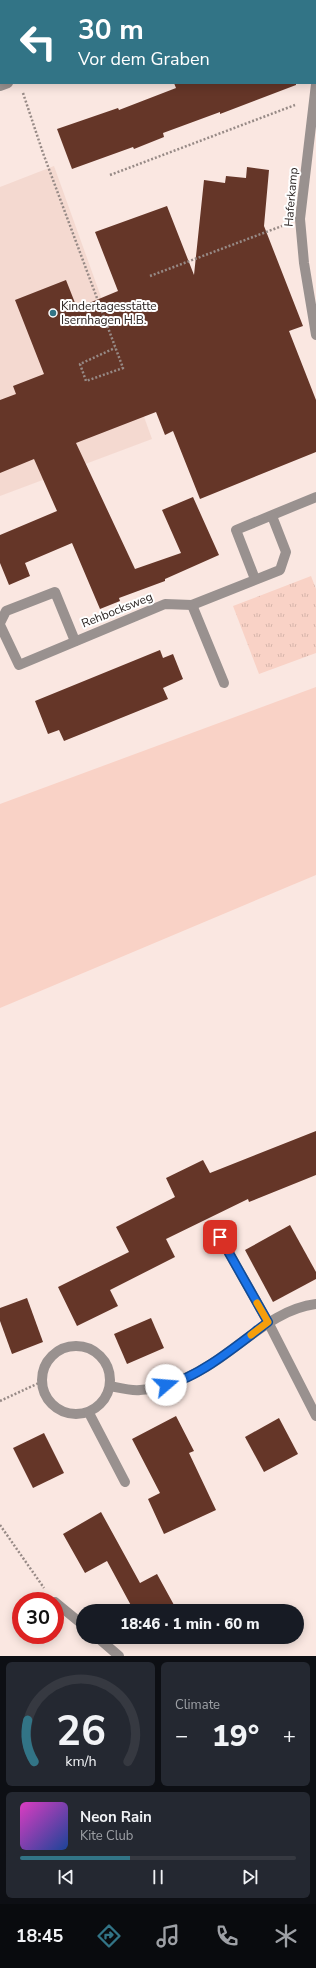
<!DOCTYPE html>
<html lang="en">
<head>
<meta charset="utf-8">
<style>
	:root { --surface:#171b24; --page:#242831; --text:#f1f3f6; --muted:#9ea1a6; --line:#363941; --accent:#327486 }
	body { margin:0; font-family:"Nunito Sans",sans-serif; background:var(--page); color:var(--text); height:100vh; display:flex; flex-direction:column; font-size:15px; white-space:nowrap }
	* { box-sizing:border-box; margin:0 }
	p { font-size:13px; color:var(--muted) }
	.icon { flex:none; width:22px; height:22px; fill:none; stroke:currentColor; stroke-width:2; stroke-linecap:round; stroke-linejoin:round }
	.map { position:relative; height:1656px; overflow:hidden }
	.panel { display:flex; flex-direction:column; gap:6px; padding:6px; background:#0d0f14; flex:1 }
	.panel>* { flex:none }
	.hud { position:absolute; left:0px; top:0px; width:316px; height:84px; box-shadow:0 2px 10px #0003; background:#327486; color:#fff; overflow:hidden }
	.speed { position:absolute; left:12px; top:1592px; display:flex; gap:8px; font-size:20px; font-weight:700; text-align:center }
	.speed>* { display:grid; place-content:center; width:52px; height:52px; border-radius:50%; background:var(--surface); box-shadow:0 2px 10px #0003; line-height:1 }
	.speed .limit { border:6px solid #d22; background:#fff; color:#111 }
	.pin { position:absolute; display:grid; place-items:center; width:34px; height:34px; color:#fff; margin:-17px; border-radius:8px; box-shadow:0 2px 6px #0006 }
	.me { position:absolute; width:44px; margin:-22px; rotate:72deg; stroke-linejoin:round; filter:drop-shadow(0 0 3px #0008) }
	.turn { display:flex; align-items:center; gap:14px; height:84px; padding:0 12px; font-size:18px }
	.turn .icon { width:52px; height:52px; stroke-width:2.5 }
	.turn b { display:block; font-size:28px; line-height:34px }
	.big { font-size:30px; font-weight:800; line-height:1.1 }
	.panel .widget { flex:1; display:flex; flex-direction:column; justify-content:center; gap:6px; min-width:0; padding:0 14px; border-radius:6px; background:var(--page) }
	.panel .dial { align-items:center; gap:0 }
	.dial svg { height:104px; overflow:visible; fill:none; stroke:var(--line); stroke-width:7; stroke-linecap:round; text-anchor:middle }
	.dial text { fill:var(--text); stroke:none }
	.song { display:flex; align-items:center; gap:12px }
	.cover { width:48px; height:48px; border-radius:6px; background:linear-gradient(135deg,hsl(310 70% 55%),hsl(220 70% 35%)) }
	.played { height:4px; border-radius:2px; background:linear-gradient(90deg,var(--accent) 40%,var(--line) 40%) }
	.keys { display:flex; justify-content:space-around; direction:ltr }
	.heat { display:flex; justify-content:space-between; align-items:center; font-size:22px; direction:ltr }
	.panel .tiles { flex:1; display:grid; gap:6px; grid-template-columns:1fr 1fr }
	.widget:last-child { grid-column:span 2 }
	.trip { position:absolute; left:76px; top:1604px; width:228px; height:40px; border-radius:20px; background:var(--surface); box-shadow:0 2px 10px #0003; font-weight:800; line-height:40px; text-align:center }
	.menu { display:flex; height:64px; justify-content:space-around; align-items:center; background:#090b0e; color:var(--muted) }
	.menu .icon { width:28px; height:28px }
	.menu .current { color:var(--accent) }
	.menu b { font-size:18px; color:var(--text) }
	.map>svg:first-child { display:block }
	.built { fill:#f4d9d0 }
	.grass { fill:#f9d2c6 }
	.park { fill:url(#park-tufts) }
	.building { fill:#653628 }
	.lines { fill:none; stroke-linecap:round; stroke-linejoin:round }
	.path { stroke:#978a86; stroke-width:2.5; stroke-dasharray:2 2; stroke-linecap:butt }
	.minor { stroke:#99918f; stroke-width:10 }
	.route-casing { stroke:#114b97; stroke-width:10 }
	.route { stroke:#1a73e8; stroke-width:7 }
	.slow { stroke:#f59e0b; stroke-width:7 }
	.poi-dot { fill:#327486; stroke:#fff; stroke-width:1.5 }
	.labels { text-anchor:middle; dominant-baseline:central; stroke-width:4; stroke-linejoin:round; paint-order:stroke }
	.street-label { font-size:12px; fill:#2c2523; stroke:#fff }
	.poi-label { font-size:12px; fill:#2c2523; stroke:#fff; text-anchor:start }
</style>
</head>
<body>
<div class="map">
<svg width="316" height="1656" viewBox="0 0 316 1656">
	<defs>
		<pattern id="park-tufts" width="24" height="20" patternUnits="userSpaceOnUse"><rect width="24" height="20" fill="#f9d2c6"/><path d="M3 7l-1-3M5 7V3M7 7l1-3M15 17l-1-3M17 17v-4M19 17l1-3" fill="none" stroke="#d6b4aa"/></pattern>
	</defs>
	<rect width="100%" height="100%" fill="#fae7e1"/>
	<polygon class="built" points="54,166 152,439 0,496 0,187"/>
	<polygon class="grass" points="316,687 316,875 0,1008 0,804"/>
	<polygon class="park" points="311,576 316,589 316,653 259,674 233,606"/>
	<g class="building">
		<polygon points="174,83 296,83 296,85 220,114 220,112 163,133 164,137 134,149 133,147 72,169 57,129 118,108 119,110 176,88"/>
		<polygon points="247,167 269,170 264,226 303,326 289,331 316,400 316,452 200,499 173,431 165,435 156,412 76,443 135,569 181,553 162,510 193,497 219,555 165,579 165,581 119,598 120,601 100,609 72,543 25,563 30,576 9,585 0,563 0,535 57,511 34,459 0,473 0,400 16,394 13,386 44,374 15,300 66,280 77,308 118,291 95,232 167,206 194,275 204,180 225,183 226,176 246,178"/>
		<polygon points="160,650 163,658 173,654 183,679 163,688 168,699 64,741 59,730 48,734 35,701"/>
		<polygon points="316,1131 316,1175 249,1202 248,1199 166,1239 175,1257 110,1290 118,1306 77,1326 58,1287 129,1252 116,1227 175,1197 166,1178 203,1160 210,1173"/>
		<polygon points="290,1225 316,1272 316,1279 273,1302 245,1250"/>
		<polygon points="27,1298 43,1342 12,1354 0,1321 0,1308"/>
		<polygon points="151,1318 164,1348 127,1364 114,1334"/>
		<polygon points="176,1416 194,1451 189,1453 216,1510 164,1534 148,1499 160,1493 132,1439"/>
		<polygon points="279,1418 298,1454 264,1472 245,1437"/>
		<polygon points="44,1433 64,1473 33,1488 13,1448"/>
		<polygon points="101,1512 140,1583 157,1574 174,1605 163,1611 134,1611 107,1561 85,1573 63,1534"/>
	</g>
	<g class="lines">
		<g class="path">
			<polyline points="23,93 43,153 123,368 86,381 80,364 115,348"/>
			<polyline points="110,175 295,105"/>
			<polyline points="150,276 282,226"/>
			<polyline points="0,1401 41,1382"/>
			<polyline points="0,1525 44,1588"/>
		</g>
		<g class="minor">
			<polyline points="235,1 237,0"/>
			<polyline points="316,84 300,219 304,263 316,335"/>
			<polyline points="0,86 8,83"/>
			<polyline points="255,579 236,530 316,497"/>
			<polyline points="192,605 224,683"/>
			<polyline points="0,623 6,611 55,592 75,641"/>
			<polyline points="0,625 19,665 165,604 192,605 280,570 286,552 272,516"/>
			<polyline points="220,1237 268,1322 316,1416"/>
			<circle cx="76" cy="1380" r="34"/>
			<path d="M110 1386C120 1388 131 1391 140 1390 174 1388 205 1370 231 1350 257 1331 283 1308 316 1304"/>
			<polyline points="89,1413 125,1482"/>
			<polyline points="55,1602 83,1625"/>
			<polyline points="97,1637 119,1656"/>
		</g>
	</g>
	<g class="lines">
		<defs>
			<path id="route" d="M166 1385C200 1377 240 1343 268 1322L220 1237"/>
		</defs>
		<use href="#route" class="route-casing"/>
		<use href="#route" class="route"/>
		<polyline class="slow" points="251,1335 268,1322 257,1303"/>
	</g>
	<circle class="poi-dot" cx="53" cy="313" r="4"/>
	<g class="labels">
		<g class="street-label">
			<text transform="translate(291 197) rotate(-85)">Haferkamp</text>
			<text transform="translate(117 610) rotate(-22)">Rehbocksweg</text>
		</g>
		<g class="poi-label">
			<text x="61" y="306">Kindertagesstätte<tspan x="61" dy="14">Isernhagen H.B.</tspan></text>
		</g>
	</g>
</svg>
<div class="speed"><div class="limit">30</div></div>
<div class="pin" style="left:220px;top:1237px;background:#d93025"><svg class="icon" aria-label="arrive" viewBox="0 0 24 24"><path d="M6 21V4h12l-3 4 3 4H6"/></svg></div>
<svg class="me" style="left:166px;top:1385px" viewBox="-20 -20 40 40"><circle r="19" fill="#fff"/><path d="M0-13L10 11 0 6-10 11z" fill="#1a73e8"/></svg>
<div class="trip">18:46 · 1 min · 60 m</div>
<div class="hud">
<div class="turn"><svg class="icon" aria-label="left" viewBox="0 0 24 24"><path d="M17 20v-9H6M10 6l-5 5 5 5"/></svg><div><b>30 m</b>Vor dem Graben</div></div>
</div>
</div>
<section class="panel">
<div class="tiles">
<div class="widget dial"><svg viewBox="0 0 100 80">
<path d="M14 69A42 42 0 1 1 86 69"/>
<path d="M14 69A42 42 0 0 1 9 37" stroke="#327486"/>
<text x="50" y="56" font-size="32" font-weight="700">26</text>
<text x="50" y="72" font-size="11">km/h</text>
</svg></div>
<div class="widget"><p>Climate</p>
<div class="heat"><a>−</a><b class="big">19°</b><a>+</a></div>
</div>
<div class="widget">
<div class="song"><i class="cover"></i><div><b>Neon Rain</b><p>Kite Club</p></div></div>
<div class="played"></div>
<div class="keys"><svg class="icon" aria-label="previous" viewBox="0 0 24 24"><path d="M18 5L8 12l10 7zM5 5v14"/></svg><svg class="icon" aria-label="pause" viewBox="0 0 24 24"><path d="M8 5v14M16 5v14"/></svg><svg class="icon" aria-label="next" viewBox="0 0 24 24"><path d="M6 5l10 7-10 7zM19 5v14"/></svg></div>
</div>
</div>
</section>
<nav class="menu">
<b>18:45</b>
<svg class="icon current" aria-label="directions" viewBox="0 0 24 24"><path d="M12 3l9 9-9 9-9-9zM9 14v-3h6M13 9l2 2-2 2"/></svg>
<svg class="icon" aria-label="music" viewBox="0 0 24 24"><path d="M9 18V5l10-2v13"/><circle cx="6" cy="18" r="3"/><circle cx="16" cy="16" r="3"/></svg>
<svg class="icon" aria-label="phone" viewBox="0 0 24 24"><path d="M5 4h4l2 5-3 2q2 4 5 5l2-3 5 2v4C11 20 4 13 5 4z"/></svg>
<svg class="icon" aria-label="climate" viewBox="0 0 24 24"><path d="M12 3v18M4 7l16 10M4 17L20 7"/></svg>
</nav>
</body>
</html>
